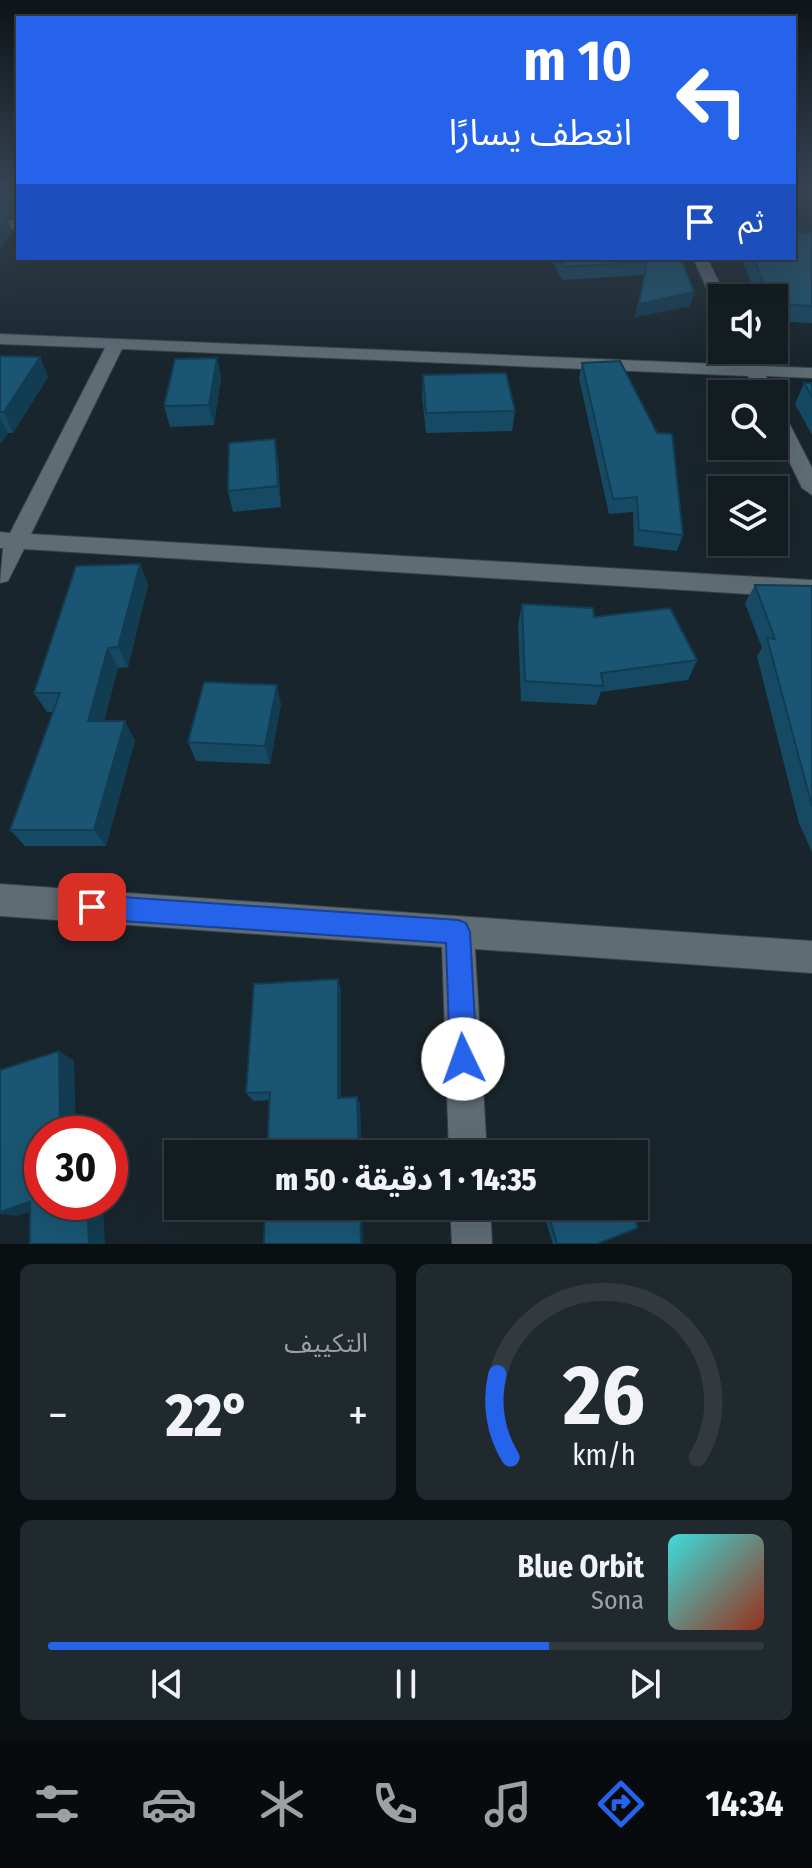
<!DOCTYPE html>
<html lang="ar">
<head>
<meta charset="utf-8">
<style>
	:root { --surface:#131c21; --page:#20292e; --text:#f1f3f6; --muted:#9da1a5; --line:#323a3f; --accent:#2563eb }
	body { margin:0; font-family:"Fira Sans Condensed","Noto Sans Arabic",sans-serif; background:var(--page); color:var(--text); direction:rtl; height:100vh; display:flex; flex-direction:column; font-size:30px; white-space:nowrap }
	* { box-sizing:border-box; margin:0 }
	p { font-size:26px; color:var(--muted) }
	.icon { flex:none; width:44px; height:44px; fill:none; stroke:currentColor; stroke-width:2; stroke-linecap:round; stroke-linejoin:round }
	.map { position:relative; height:1244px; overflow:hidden; direction:ltr }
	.sheet { display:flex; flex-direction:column; gap:20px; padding:20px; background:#0a0f12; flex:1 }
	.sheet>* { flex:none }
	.guide { position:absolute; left:16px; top:16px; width:780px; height:244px; border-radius:0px; box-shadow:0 8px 32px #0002,0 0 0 2px var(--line); direction:rtl; background:#2563eb; color:#fff; overflow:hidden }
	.tools { position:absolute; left:708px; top:284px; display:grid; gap:16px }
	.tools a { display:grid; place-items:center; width:80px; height:80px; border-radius:0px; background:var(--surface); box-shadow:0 8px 32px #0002,0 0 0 2px var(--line); font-size:40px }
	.speed { position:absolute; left:24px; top:1116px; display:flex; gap:16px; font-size:40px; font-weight:700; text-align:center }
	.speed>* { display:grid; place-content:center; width:104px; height:104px; border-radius:50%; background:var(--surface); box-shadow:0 8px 32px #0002,0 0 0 2px var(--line); line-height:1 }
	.speed .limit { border:12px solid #d22; background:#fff; color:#111 }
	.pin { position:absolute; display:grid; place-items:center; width:68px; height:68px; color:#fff; margin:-34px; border-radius:16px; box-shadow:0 4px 12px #0006 }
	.me { position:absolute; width:88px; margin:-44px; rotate:357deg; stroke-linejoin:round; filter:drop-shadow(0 0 6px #0008) }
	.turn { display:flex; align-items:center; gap:28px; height:168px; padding:0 32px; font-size:36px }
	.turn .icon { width:104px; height:104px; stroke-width:2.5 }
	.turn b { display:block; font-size:56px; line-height:68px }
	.then { display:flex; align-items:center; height:76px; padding:0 32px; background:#0003; gap:16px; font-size:30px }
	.big { font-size:60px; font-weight:800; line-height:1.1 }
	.sheet .card { flex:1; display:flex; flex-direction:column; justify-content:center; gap:12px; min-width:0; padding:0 28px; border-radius:12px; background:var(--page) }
	.sheet .dial { align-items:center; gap:0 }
	.dial svg { height:208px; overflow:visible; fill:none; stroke:var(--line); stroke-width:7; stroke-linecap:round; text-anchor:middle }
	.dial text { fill:var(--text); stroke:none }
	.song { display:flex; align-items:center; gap:24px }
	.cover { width:96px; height:96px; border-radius:12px; background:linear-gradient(135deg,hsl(180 70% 55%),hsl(10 70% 35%)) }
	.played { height:8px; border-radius:4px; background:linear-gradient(90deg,var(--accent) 70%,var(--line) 70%) }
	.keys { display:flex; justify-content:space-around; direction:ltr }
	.heat { display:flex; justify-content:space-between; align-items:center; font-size:44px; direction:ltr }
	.sheet .tiles { flex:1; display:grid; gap:20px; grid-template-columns:1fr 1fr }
	.card:last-child { grid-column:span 2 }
	.trip { position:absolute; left:164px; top:1140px; width:484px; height:80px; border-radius:0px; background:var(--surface); box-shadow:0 8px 32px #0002,0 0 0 2px var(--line); font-weight:800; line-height:80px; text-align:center; direction:rtl }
	.dock { display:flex; height:128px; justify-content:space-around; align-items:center; background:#080b0d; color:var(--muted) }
	.dock .icon { width:56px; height:56px }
	.dock .on { color:var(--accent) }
	.dock b { font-size:36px; color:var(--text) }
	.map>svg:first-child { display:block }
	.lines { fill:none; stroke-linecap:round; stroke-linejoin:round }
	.minor-casing { stroke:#374046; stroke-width:2 }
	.minor { fill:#5e6c74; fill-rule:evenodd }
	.wall { fill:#164a64 }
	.shaded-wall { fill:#123c51 }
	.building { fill:#1a5674; stroke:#123c51; stroke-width:2 }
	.route { fill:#2563eb; stroke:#184099; stroke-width:2 }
</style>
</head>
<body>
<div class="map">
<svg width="812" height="1244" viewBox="0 0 812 1244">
	<rect width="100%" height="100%" fill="#19252c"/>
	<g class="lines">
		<defs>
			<g id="minor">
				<polygon points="0,220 18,221 18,229 0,228"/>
				<polygon points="693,258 707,258 727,298 722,298 722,309 714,304"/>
				<polygon points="0,334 743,365 736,350 752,350 760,366 812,368 812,378 766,376 775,394 774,395 757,394 748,376 122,349 31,534 812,580 812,598 24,549 8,581 0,583 3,548 0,548 0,532 10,533 105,348 0,344"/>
				<polygon points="774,405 783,411 812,468 812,495 802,488 774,430"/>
				<polygon points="0,884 812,941 812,973 475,949 487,1154 449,1154 442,947 0,916"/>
				<polygon points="450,1206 490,1206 492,1244 452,1244"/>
			</g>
		</defs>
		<use href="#minor" class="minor-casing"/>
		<use href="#minor" class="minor"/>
	</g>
	<g class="wall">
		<polygon points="0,189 18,189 18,219 7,219 12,232 0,249"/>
		<polygon points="800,233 812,233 812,323 774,321 774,298 758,298 741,258 794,258"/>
		<polygon points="550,258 681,258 690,306 635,317 644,275 562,280"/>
		<polygon points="0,356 40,357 48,377 13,433 8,433 0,444"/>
		<polygon points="217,358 221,378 214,425 170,427 164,406"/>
		<polygon points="582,363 683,535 677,551 634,546 633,512 609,514 579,378"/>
		<polygon points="423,375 515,411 512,431 426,433 422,395"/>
		<polygon points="804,383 812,383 812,435 795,404"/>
		<polygon points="275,439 278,460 281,507 233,512 228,491"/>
		<polygon points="148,585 128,667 118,668 104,721 135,740 106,846 25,846 10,830 53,712 47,712 34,693"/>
		<polygon points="755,585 812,586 812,852 799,823 757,656 762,648 745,603"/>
		<polygon points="522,604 594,617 697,660 688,680 601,692 596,705 521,701 518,625"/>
		<polygon points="281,704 270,764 196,761 188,742"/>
		<polygon points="338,979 341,992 341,1098 357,1097 360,1104 361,1154 267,1154 269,1100 254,1101 246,1093"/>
		<polygon points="541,1206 630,1206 597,1244 553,1244"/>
	</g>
	<g class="shaded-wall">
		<polygon points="7,218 12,232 0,249 0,227"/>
		<polygon points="694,292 690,306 635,317 639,304"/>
		<polygon points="40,357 48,377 13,433 4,412"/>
		<polygon points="217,358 221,378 214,425 209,405"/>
		<polygon points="0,417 8,433 0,444"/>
		<polygon points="275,439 278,460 281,507 278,486"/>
		<polygon points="140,564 148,585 128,667 118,647"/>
		<polygon points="108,648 118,668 99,740 88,721"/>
		<polygon points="277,685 281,704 270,764 265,746"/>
		<polygon points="125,721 135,740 106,846 94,830"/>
		<polygon points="338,979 341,992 341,1106 338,1098"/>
		<polygon points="59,1051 74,1061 76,1130 60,1124"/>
		<polygon points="357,1097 360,1104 361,1154 359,1154"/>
		<polygon points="84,1115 99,1123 100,1134 85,1134"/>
		<polygon points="30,1202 49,1206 17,1216 0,1214 0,1212"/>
		<polygon points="87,1202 103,1202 105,1244 89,1244"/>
		<polygon points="360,1206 362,1206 363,1244 361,1244"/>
	</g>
	<g class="building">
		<polygon points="0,189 18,189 18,202 15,206 0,205"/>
		<polygon points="0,217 7,218 0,227"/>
		<polygon points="797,227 800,233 812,233 812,306 774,304 774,298 770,298 753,258 794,258 794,228"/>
		<polygon points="559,258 681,258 694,292 639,304 647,262 564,267"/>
		<polygon points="0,356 40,357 4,412 0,412"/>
		<polygon points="217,358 209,405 164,406 175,359"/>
		<polygon points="620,361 657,433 672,434 683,535 639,530 637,497 613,499 582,363"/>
		<polygon points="506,373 515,411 426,413 423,375"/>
		<polygon points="804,383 812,383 812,397"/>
		<polygon points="275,439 278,486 228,491 229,443"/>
		<polygon points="140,564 118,647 108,648 88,721 125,721 94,830 10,830 60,693 34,693 76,566"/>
		<polygon points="755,585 812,586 812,806 767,638 775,639"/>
		<polygon points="522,604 593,608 594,617 670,608 697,660 601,673 603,686 525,681"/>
		<polygon points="204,682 277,685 265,746 188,742"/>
		<polygon points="338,979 338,1098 357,1097 359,1154 267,1154 270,1092 246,1093 254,984"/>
		<polygon points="59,1051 60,1124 84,1115 85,1134 42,1134 42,1202 87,1202 89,1244 30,1244 30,1202 0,1212 0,1070"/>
		<polygon points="265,1206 360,1206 361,1244 264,1244"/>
		<polygon points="546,1206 630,1206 638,1228 597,1244 557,1244"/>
	</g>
	<linearGradient id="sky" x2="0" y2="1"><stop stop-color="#0e1418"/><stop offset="0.52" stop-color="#384656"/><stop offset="1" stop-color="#384656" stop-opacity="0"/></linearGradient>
	<rect width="812" height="363" fill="url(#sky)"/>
	<polygon class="route" points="92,895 458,920 466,923 470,932 477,1059 473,1068 463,1072 454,1068 450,1059 446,943 92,919 83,915 80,907 83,898"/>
</svg>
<div class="tools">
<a><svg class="icon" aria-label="sound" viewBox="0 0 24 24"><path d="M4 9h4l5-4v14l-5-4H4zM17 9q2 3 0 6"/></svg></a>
<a><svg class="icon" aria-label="search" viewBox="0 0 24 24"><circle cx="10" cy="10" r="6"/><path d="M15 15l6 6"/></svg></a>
<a><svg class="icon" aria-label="layers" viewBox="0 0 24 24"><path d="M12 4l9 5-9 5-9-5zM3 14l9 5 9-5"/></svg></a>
</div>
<div class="speed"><div class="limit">30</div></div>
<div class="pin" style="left:92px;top:907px;background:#d93025"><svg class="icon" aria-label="arrive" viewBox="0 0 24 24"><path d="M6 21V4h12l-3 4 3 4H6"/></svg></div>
<svg class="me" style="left:463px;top:1059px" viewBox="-20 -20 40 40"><circle r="19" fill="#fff"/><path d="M0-13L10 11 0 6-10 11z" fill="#2563eb"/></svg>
<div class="trip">14:35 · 1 دقيقة · 50 m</div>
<div class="guide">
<div class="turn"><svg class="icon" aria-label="left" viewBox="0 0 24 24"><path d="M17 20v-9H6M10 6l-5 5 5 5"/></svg><div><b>10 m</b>انعطف يسارًا</div></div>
<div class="then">ثم<svg class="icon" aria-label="arrive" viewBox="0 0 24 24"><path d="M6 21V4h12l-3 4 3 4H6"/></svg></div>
</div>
</div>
<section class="sheet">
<div class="tiles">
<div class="card dial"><svg viewBox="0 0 100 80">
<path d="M14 69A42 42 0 1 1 86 69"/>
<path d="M14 69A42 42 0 0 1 9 37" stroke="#2563eb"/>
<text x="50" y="56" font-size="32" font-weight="700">26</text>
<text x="50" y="72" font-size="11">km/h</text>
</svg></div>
<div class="card"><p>التكييف</p>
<div class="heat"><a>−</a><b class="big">22°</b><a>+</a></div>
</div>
<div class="card">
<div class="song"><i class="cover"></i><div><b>Blue Orbit</b><p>Sona</p></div></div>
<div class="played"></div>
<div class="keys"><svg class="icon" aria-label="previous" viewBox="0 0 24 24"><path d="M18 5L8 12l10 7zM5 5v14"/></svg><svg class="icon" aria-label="pause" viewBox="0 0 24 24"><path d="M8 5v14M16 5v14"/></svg><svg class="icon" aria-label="next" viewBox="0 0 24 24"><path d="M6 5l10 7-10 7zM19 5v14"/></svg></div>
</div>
</div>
</section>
<nav class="dock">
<b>14:34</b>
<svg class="icon on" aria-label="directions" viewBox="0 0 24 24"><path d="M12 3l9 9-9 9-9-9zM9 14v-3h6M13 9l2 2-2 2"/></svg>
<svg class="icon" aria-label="music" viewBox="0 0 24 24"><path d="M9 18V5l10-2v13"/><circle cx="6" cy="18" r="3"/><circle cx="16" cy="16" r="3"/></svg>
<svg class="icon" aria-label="phone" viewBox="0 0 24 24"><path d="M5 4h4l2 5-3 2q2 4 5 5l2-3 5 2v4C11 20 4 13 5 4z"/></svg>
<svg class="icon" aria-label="climate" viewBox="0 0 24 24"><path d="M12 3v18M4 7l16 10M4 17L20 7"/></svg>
<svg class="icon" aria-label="car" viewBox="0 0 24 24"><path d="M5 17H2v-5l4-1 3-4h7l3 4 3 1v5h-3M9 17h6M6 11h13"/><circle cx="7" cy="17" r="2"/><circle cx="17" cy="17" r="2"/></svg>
<svg class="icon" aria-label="filters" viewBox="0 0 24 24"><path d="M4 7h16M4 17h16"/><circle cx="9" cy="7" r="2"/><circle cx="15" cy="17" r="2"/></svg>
</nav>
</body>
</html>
